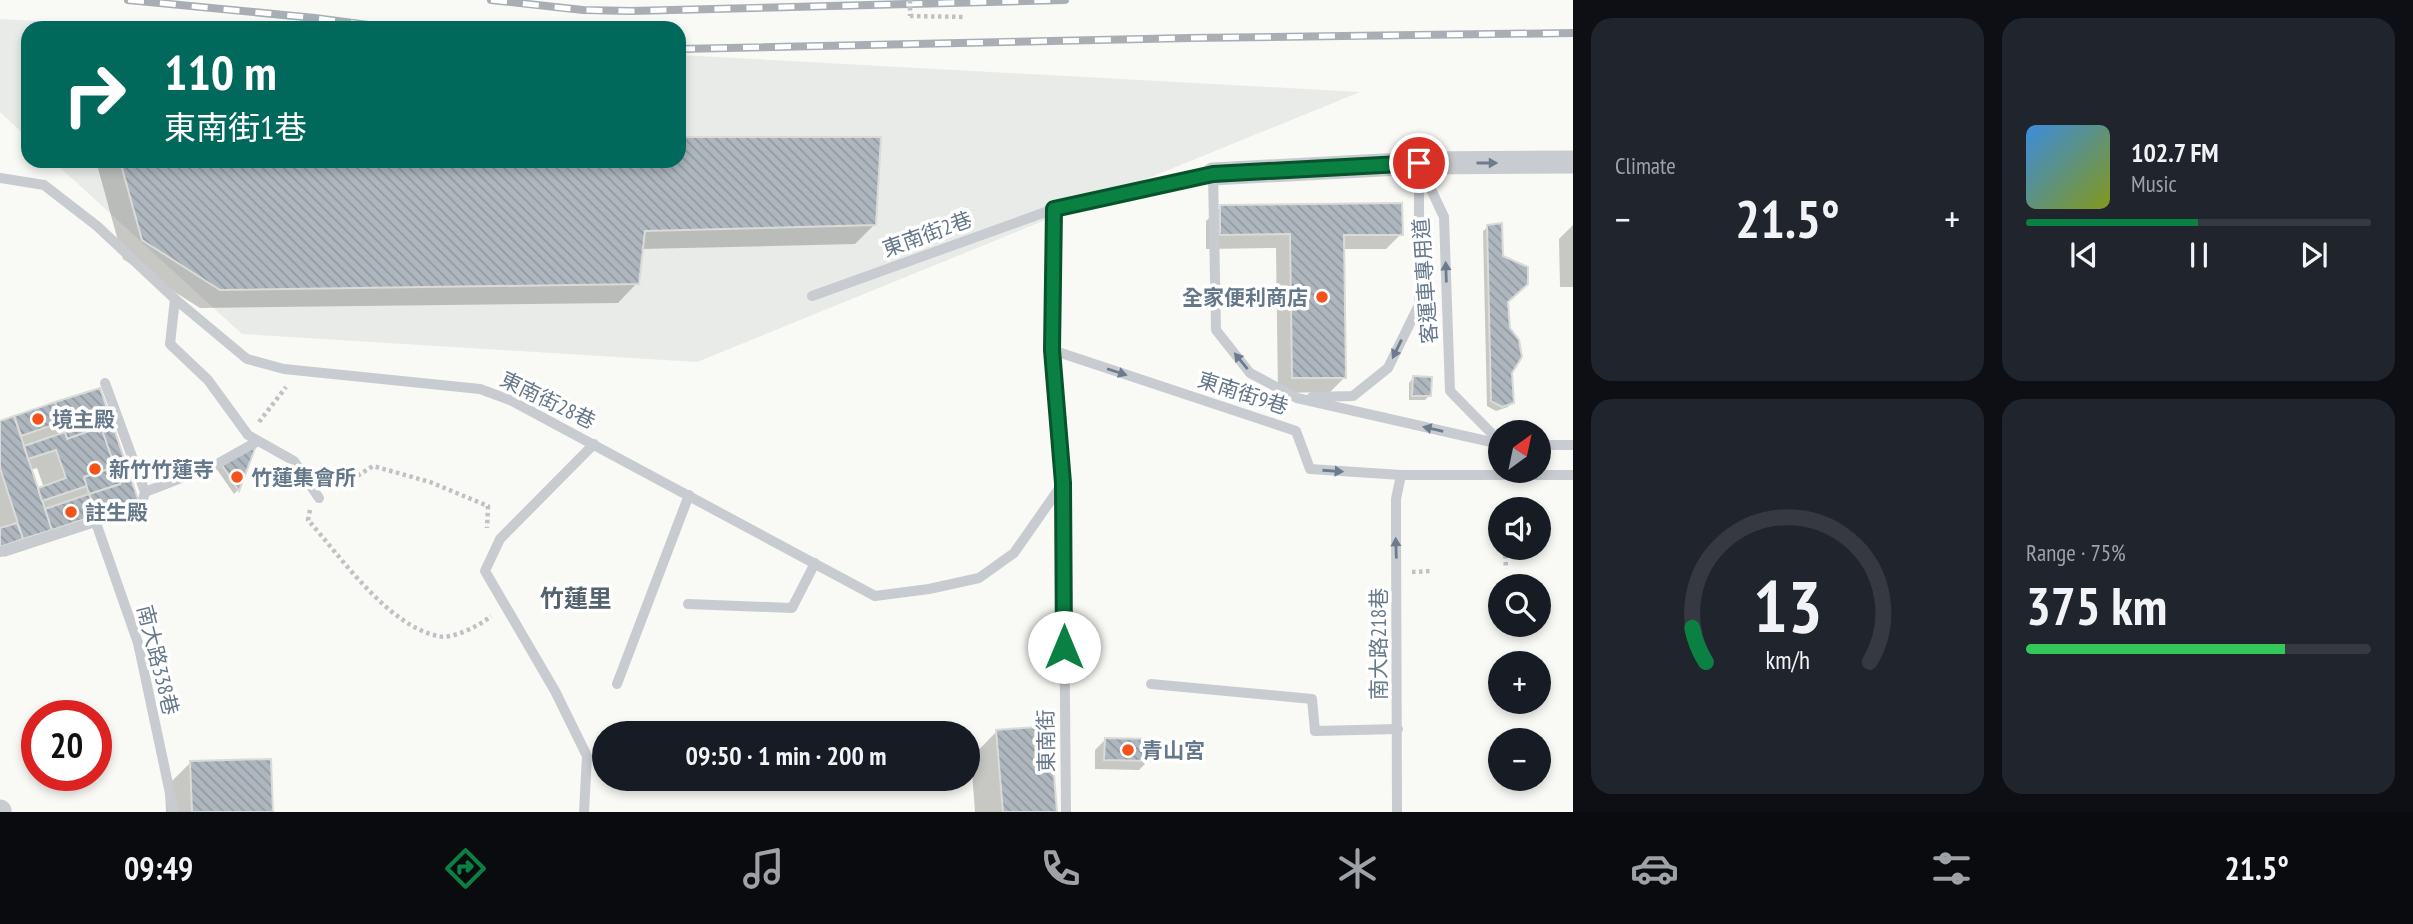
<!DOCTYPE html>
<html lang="en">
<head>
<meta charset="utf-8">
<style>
	:root { --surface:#171b24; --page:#20242c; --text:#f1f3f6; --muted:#9ea1a6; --line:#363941; --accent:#0b8043 }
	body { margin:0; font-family:"PT Sans Narrow","Noto Sans TC",sans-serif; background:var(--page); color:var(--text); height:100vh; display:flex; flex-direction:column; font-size:26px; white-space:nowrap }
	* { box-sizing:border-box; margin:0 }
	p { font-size:23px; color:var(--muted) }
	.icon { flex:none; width:38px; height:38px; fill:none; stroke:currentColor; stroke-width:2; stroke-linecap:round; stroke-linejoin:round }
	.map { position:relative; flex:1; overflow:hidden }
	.drawer { display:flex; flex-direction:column; gap:18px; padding:18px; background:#0d0f14; width:840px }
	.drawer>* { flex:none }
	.top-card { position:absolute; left:21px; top:21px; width:665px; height:147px; border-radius:21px; box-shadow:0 4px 10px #0003; background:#00695c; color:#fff; overflow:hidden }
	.needle { width:46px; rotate:33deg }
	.buttons { position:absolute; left:1488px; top:420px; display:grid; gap:14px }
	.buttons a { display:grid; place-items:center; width:63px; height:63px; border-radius:50%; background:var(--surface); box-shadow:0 4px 10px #0003; font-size:35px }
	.speed { position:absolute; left:21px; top:700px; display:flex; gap:14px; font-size:35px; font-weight:700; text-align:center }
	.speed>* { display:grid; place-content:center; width:91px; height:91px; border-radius:50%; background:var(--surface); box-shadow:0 4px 10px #0003; line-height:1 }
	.speed .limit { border:10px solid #d22; background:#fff; color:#111 }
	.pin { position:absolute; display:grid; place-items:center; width:60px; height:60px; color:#fff; margin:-30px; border:4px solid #fff; border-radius:50%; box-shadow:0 2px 7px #0007 }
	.me { position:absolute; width:77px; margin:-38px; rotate:0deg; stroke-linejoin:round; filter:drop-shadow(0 0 5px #0008) }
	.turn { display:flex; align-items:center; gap:24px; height:147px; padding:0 28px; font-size:32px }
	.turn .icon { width:91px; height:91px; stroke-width:2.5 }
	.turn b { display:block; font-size:49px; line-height:60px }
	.big { font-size:52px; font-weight:600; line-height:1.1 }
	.drawer .widget { flex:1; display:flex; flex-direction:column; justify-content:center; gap:10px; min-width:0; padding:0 24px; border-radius:21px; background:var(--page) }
	.drawer .dial { align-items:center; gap:0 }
	.dial svg { height:182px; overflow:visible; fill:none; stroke:var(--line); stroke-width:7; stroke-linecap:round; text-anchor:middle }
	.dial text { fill:var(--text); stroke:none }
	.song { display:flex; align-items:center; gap:21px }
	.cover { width:84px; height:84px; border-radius:10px; background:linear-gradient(135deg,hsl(210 70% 55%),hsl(70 70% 35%)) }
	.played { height:7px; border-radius:4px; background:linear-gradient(90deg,var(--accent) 50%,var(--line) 50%) }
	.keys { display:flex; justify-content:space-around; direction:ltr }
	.heat { display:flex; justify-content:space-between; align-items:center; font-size:38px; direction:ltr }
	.charge { height:10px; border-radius:5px; background:linear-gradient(90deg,#34c759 75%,var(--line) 0) }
	.drawer .tiles { flex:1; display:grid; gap:18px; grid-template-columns:repeat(2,1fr) }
	.trip { position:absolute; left:592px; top:721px; width:388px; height:70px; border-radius:35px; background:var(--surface); box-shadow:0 4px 10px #0003; font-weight:600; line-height:70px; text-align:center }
	.tabs { display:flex; height:112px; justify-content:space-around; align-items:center; background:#090b0e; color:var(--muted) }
	.tabs .icon { width:49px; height:49px }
	.tabs .selected { color:var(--accent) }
	.tabs b { font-size:32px; color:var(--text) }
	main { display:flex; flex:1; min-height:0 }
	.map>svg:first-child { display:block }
	.built { fill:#e9ebe9 }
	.shadow { fill:#0003; fill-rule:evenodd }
	.building { fill:url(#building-back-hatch); stroke:#dadad8; stroke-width:2 }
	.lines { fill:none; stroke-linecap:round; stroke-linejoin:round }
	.path { stroke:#bfc2c4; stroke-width:4.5; stroke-dasharray:3.5 3.5; stroke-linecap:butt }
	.lane { stroke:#c8ccd0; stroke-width:10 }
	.street { stroke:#c8ccd0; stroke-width:23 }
	.rail-casing { stroke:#a8aeb4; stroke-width:8 }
	.rail { stroke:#fff; stroke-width:5; stroke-dasharray:16; stroke-linecap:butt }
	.path-bridge { stroke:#bfc2c4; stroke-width:4.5; stroke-dasharray:3.5 3.5; stroke-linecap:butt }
	.oneway { fill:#6a7c8e }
	.route-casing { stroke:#07532c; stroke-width:18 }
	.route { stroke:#0b8043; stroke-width:12 }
	.poi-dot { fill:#f3521b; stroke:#fff; stroke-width:2.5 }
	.labels { text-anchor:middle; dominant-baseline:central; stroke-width:7; stroke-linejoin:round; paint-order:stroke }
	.street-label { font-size:21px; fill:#65788a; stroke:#fff }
	.poi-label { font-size:21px; font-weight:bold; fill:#65788a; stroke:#fff; text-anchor:start }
	.quarter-label { font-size:24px; font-weight:bold; fill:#54626e; stroke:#fff }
</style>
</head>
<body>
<main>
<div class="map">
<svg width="1573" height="812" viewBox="0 0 1573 812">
	<defs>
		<pattern id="building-back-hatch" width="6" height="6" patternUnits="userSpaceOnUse" patternTransform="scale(1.75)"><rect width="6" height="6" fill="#aeb7be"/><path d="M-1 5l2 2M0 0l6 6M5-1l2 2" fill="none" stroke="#919aa0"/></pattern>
	</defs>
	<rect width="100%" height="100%" fill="#f9f9f6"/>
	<g class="built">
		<polygon points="0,19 161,28 28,28 28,138 0,112"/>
		<polygon points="679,55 1360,92 697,362 242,334 53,161 679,161"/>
	</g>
	<g class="shadow">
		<polygon points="679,139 874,225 855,244 641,249 637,283 618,303 200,308 123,259 96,161 679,161"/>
		<polygon points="1221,207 1401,234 1386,249 1343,249 1345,377 1330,392 1278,393 1276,248 1206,249 1206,221"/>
		<polygon points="1573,225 1573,287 1560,287 1559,239"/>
		<polygon points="1488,227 1512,402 1508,407 1496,411 1487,406 1483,231"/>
		<polygon points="1413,378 1430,395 1425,400 1409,400 1409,383"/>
		<path d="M99 390 136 501 117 520 4 557 0 549V423ZM37 468 44 488 36 490 30 470Z"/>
		<polygon points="253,449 238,490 234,494 216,468"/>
		<polygon points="996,732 1055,812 975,812 971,758"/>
		<polygon points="1105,740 1149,760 1139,770 1095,769 1095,750"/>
		<polygon points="191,762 271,812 166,812 165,788"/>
	</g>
	<g class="building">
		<polygon points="679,137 881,137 876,225 645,231 639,284 220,290 142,240 120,161 679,161"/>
		<polygon points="1402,203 1403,235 1344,235 1346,378 1292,378 1290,234 1220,235 1220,205"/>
		<polygon points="1502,223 1503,256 1528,267 1528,284 1508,302 1510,328 1519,340 1522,357 1512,373 1514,403 1502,407 1491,401 1487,225"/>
		<polygon points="1413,376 1432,377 1431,396 1412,396"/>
		<polygon points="100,388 139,502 97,515 89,494 120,484 95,411 62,422 55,402"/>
		<polygon points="55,402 62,422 21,436 14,416"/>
		<polygon points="95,411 101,427 67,439 62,422"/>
		<polygon points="14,416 52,530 23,539 0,468 0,421"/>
		<polygon points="101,427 115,467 84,477 87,486 42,501 38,488 66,478 56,450 28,459 24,446 65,432 67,439"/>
		<polygon points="256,446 239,491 220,462"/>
		<polygon points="115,467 120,484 89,494 84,477"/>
		<polygon points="89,494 97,515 52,530 45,509"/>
		<polygon points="17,523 23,539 0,547 0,528"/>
		<polygon points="1050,726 1057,812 1003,812 996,730"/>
		<polygon points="1105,738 1151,739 1151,761 1104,760"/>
		<polygon points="271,759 273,812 192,812 190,761"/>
	</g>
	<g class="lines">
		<g class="path">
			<polyline points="910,16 966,17"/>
			<polyline points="259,422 286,387"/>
			<polyline points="332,487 354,478 373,466 430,482 488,506 487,528"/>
			<path d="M310 510 308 520C341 557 388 626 438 636 452 640 481 625 491 616"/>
			<polyline points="1505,548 1506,569"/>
			<polyline points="1412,572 1432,571"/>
		</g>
		<g class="lane">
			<polyline points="1420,166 1444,217 1450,391 1500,442"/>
			<polyline points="0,178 44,185 97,226 175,299 247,359 284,369 480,389 510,400 875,596 929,589 979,578 1014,553 1063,483"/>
			<polyline points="1054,209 1052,350 1063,483 1066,812"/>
			<polyline points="812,296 1054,209 1213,174 1216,330 1250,373 1297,398 1500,444"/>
			<polyline points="175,299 170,344 208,380 248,435 294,461 319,498"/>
			<polyline points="1052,350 1296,431 1310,469 1401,475 1573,475"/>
			<polyline points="105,383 145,492"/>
			<polyline points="1312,397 1353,396 1388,368 1419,305 1419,163"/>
			<polyline points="1538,445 1573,445"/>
			<polyline points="95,520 138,643 174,812"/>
			<polyline points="0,552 141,507 145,492 217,464 258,441"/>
			<polyline points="688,604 792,608 815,563"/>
			<polyline points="617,684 689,495"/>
			<polyline points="1151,684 1312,699 1315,731 1398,729"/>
			<polyline points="584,812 587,756 555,691 485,571 500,539 594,444"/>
			<polyline points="1397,812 1396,526 1396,499 1401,475"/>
		</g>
		<g class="street">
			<polyline points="1213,174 1419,163 1573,162"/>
			<polyline points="0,811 0,812"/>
		</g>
		<defs>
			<g id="rail">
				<polyline points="128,0 315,18 391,28"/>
				<polyline points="491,0 583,10 631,11 1065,0"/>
				<polyline points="679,49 1190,38 1573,33"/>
			</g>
		</defs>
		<use href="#rail" class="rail-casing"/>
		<use href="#rail" class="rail"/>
		<polyline class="path-bridge" points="910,0 910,16"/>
	</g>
	<defs><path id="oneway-solid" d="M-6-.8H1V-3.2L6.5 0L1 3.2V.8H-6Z" transform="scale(1.75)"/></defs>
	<g class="oneway">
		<use href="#oneway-solid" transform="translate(1487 163)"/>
		<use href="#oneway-solid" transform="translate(1446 272) rotate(-92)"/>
		<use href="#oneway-solid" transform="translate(1397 349) rotate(116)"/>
		<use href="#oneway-solid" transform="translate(1241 361) rotate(-129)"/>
		<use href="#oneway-solid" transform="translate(1117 372) rotate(18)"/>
		<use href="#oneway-solid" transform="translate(1433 429) rotate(-167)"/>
		<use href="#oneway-solid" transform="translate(1333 471) rotate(4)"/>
		<use href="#oneway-solid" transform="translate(1396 548) rotate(-92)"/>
	</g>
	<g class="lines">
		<defs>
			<polyline id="route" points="1064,647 1063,483 1052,350 1054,209 1213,174 1419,163"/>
		</defs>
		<use href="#route" class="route-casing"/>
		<use href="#route" class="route"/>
	</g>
	<g class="poi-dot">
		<circle cx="1322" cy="297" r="7"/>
		<circle cx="38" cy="419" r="7"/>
		<circle cx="95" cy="469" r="7"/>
		<circle cx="237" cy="477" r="7"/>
		<circle cx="71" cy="512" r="7"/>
		<circle cx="1128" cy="750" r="7"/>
	</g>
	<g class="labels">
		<g class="street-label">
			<text transform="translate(927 234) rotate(-20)">東南街2巷</text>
			<text transform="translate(1425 281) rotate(-94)">客運車專用道</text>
			<text transform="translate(1243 393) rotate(18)">東南街9巷</text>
			<text transform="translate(548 400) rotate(26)">東南街28巷</text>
			<text transform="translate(1378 644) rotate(-90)">南大路218巷</text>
			<text transform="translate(158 660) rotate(76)">南大路338巷</text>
			<text transform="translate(1046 741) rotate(-91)">東南街</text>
		</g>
		<g class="poi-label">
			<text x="1308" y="297" text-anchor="end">全家便利商店</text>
			<text x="52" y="419">境主殿</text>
			<text x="109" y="469">新竹竹蓮寺</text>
			<text x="251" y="477">竹蓮集會所</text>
			<text x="85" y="512">註生殿</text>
			<text x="1142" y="750">青山宮</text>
		</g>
		<g class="quarter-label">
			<text x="576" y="598">竹蓮里</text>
		</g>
	</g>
</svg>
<div class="buttons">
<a><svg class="needle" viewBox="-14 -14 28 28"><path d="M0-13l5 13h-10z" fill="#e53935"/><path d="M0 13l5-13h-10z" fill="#9ea1a6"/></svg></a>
<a><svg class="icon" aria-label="sound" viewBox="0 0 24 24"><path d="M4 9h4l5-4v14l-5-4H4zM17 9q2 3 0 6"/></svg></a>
<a><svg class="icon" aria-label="search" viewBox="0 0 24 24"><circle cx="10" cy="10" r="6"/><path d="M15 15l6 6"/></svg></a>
<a>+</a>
<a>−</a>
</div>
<div class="speed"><div class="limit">20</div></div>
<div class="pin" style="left:1419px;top:163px;background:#d93025"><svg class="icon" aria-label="arrive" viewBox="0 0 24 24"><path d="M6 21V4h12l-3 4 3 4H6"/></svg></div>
<svg class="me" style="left:1064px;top:647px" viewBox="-20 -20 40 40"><circle r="19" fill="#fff"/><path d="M0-13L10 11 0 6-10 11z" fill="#0b8043"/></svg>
<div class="trip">09:50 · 1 min · 200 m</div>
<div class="top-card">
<div class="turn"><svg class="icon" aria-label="right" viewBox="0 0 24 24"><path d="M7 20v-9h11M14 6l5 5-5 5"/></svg><div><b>110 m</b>東南街1巷</div></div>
</div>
</div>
<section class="drawer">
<div class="tiles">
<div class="widget"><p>Climate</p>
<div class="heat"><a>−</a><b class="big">21.5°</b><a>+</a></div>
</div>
<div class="widget">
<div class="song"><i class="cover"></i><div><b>102.7 FM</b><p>Music</p></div></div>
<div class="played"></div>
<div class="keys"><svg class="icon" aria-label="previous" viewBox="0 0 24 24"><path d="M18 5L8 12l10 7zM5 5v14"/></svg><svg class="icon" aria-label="pause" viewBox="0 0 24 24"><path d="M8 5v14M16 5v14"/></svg><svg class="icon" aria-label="next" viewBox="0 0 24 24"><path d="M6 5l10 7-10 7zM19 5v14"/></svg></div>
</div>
<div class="widget dial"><svg viewBox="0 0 100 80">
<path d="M14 69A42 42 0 1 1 86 69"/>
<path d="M14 69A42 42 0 0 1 8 54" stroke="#0b8043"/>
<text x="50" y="56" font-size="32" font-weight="700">13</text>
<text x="50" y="72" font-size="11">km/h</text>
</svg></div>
<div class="widget"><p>Range · 75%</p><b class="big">375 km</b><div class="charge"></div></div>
</div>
</section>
</main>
<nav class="tabs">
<b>09:49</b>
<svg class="icon selected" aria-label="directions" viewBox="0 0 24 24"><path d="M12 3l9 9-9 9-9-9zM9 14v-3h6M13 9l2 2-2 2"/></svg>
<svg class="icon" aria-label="music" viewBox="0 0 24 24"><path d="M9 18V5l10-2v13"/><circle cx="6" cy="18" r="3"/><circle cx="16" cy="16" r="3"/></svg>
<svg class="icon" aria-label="phone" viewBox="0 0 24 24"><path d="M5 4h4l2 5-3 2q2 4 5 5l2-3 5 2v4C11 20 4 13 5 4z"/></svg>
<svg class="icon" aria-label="climate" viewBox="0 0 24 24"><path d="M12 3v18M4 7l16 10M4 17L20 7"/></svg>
<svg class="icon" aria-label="car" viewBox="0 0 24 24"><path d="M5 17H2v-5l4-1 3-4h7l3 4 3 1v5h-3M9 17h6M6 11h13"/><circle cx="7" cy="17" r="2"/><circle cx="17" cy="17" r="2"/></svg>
<svg class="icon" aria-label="filters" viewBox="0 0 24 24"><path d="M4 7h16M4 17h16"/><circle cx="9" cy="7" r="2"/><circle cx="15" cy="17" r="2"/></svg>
<b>21.5°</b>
</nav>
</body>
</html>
